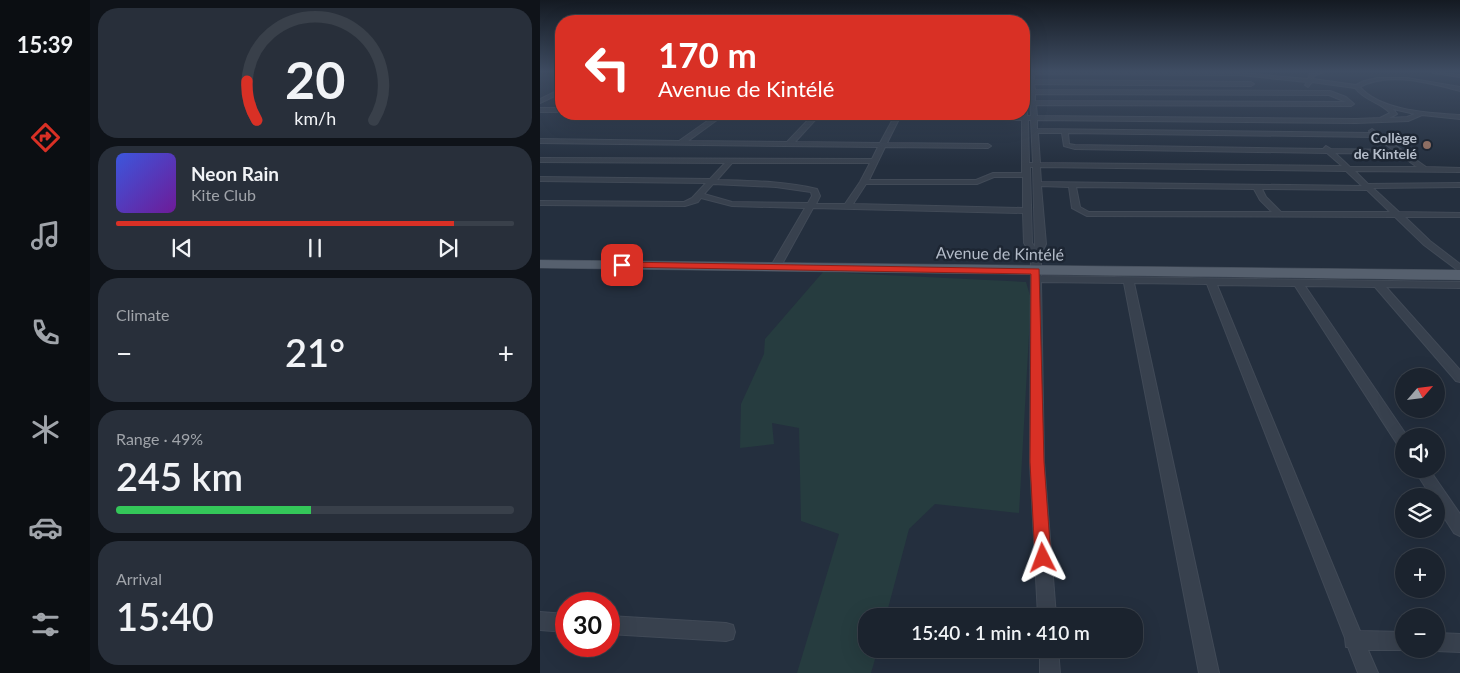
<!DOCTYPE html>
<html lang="en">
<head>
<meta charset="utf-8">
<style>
	:root { --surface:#1b232e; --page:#282f3a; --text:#f1f3f6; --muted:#a0a4aa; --line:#39404a; --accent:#d93025 }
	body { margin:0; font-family:Lato,sans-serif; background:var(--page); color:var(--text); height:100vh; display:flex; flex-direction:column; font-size:19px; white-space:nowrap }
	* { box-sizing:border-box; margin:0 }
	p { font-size:16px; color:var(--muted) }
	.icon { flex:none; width:28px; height:28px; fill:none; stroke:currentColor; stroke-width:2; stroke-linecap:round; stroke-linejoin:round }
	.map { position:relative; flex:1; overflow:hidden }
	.drawer { display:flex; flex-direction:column; gap:8px; padding:8px; background:#0f1319; width:450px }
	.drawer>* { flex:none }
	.top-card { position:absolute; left:15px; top:15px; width:475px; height:105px; border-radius:20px; box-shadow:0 5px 20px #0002,0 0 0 1px var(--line); background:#d93025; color:#fff; overflow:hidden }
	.needle { width:32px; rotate:62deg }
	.buttons { position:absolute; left:855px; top:368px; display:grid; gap:10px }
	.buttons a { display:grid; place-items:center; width:50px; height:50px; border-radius:50%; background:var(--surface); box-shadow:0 5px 20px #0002,0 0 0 1px var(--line); font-size:25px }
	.speed { position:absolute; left:15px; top:592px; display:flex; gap:10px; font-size:25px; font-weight:700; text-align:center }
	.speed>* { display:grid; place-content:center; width:65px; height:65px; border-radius:50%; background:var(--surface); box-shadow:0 5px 20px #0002,0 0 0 1px var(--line); line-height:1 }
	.speed .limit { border:8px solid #d22; background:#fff; color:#111 }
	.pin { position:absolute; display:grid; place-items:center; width:42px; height:42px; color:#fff; margin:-21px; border-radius:10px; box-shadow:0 2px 8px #0006 }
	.me { position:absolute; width:55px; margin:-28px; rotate:357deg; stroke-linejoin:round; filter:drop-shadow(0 0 4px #0008) }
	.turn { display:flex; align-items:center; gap:18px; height:105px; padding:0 20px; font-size:22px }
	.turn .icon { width:65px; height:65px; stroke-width:2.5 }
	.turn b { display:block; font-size:35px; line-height:42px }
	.big { font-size:38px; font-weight:600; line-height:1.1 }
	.drawer .tile { flex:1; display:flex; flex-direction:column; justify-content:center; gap:8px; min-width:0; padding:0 18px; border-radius:20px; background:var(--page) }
	.drawer .dial { align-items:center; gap:0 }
	.dial svg { height:130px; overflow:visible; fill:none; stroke:var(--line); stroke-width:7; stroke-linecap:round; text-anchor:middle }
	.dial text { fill:var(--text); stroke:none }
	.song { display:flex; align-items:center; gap:15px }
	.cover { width:60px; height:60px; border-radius:8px; background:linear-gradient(135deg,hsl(230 70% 55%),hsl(280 70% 35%)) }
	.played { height:5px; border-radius:2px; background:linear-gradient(90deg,var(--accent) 85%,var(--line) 85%) }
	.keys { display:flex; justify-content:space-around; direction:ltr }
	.heat { display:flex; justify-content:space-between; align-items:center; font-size:28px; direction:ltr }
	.charge { height:8px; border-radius:4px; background:linear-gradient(90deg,#34c759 49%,var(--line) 0) }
	.trip { position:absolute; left:318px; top:608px; width:285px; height:50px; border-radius:20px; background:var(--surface); box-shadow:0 5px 20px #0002,0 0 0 1px var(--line); font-weight:600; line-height:50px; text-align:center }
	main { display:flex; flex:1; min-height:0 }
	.dock { display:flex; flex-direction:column; width:90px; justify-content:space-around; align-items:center; background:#0b0e12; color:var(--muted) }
	.dock .icon { width:35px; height:35px }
	.dock .selected { color:var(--accent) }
	.dock b { font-size:22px; color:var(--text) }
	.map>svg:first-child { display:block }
	.green { fill:#263c3f }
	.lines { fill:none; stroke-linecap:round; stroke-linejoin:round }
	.street-casing { stroke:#414a57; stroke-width:2 }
	.primary-casing { stroke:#414a57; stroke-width:1 }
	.street { fill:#38414e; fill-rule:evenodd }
	.primary { fill:#56606e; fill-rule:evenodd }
	.route { fill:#d93025; stroke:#8d1f18 }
	.education-dot { fill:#8d6e63; stroke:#1d2633; stroke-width:2 }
	.labels { text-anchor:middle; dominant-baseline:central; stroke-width:5; stroke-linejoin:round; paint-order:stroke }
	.far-poi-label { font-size:14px; font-weight:bold; fill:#b4bcc9; stroke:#1d2633; text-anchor:end }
	.street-label { font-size:16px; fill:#b4bcc9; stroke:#1d2633 }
</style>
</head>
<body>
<main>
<nav class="dock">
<b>15:39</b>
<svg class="icon selected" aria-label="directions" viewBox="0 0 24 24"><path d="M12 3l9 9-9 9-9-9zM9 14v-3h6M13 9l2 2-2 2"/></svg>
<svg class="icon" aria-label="music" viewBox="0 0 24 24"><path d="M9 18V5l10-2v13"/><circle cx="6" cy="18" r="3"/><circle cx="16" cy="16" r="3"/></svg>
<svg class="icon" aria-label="phone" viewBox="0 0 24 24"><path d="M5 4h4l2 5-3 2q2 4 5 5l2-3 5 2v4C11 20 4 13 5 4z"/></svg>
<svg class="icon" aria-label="climate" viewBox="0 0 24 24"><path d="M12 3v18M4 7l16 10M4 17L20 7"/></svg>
<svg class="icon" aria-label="car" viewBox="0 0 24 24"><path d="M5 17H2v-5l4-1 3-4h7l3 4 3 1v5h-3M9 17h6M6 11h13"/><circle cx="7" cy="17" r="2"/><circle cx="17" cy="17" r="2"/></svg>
<svg class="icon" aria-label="filters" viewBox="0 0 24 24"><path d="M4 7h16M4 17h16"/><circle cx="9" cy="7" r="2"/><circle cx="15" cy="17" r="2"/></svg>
</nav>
<section class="drawer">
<div class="tile dial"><svg viewBox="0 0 100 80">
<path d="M14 69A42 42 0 1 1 86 69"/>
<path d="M14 69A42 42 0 0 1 8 45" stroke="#d93025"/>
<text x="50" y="56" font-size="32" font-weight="700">20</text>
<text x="50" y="72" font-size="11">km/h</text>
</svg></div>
<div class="tile">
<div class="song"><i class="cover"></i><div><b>Neon Rain</b><p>Kite Club</p></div></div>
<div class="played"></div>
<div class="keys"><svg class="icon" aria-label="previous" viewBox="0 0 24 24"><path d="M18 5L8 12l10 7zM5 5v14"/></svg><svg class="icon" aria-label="pause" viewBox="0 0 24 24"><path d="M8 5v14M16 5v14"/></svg><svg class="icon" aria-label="next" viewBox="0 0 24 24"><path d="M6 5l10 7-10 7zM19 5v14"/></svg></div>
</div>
<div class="tile"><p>Climate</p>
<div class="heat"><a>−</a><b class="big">21°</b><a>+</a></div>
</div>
<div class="tile"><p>Range · 49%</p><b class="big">245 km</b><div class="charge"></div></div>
<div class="tile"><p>Arrival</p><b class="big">15:40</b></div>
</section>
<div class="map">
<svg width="920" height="673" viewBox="0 0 920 673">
	<rect width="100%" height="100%" fill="#242f3e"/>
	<polygon class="green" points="283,272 486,282 491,299 479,513 395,504 369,529 346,616 326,616 326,649 338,649 331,673 257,673 299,534 261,521 259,428 232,423 234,444 200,448 201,404 224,354 225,339"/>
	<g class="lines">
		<defs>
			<g id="street">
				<path d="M484 72 700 73 768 79 770 74 783 72 774 76 773 79 816 85 824 81 838 78H867L920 87V91C891 83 848 71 820 87 840 111 890 113 920 115V119L882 115 868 121 816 123 497 120V129L831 133 829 131 832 129 886 167 920 168V172L815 171 828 184 920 183V187L833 188 859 212 920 213V217H865L890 241 920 264V272L884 245 855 217 547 216 532 208 529 187 501 186 506 244 501 254V276L920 282V288L846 287 920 370V382L916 381 835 287 765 286 867 436H864V449L859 447 755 286 677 285 820 631 864 632V649H868L864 650H828L838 673H818L808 647H806L805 638 667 284 594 283 679 673H659L584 283 501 282 504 462 516 616H498L490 462 491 254 484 243 483 213 273 208 241 266 236 269 231 266 265 208 192 206 161 198 158 202 145 206 0 205V201L144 202 152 198 166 183 0 181V177L170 179 185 163 0 162V158L332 159 338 147 0 143V139L139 141 173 117 55 116 52 114 482 116V114H484V94L487 96V116H491L489 73ZM494 74 700 75 767 82 765 85 768 87 772 82 815 88C825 101 840 102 850 113L840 118 816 119 497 116 496 105 811 106 814 104 806 97 790 91 495 90 494 84 711 86 714 84 711 82 494 80ZM495 94 789 95 806 102 495 101ZM853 109 875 114 867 117 849 118 857 114ZM181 117 270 118 247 142 148 141ZM277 118 353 119 340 143 255 142ZM359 119 482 120V173H453L436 180H329L345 147 448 148 451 146 448 144 347 143ZM488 120H491L493 163H489ZM498 133H522L524 146 535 149 787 153 802 166 500 163ZM528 133 836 137 853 150 791 149 786 146 783 149 535 145 529 144ZM795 153 859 154 877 167H810ZM192 163H330L320 182 305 204H276L280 196 277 189C244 181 211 181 177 180ZM490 167H493L495 247 492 243ZM500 167 806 171 822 186 501 182ZM454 177H483V208L313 204 326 184H437ZM173 184 236 187 271 192 272 196 268 203 192 202 164 194ZM536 187 714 189 720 200 732 212H549L540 207ZM722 189 827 190 850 212H741L726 197Z"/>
				<polygon points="892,72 920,75 920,77 894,73"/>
				<polygon points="21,89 21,93 0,103 0,99"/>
				<rect x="0" y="108" width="21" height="4"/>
				<polygon points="874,469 889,469 920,514 920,536 914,533 896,505 896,496 891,496"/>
				<polygon points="0,612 26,614 26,632 0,630"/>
				<polygon points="69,616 186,623 193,625 195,632 193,639 186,641 69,634"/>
				<polygon points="896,633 920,634 920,652 896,651 890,649 896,649"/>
				<polygon points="500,649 518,649 520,673 500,673"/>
			</g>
			<polygon id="primary" points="0,260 920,270 920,280 0,268"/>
		</defs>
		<use href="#street" class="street-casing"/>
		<use href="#primary" class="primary-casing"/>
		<use href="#street" class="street"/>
		<use href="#primary" class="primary"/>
	</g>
	<linearGradient id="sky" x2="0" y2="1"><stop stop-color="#141a22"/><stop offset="0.43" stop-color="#3f4d63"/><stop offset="1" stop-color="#3f4d63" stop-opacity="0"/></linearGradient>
	<rect width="920" height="166" fill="url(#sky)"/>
	<polygon class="route" points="82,262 499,269 504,462 511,558 509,564 503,567 497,564 495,558 490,462 491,274 79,267 79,263"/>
	<circle class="education-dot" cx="887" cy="145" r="5"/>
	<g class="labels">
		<g class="far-poi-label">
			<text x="877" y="137">Collège<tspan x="877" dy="16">de Kintelé</tspan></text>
		</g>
		<g class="street-label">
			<text transform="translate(460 253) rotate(1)">Avenue de Kintélé</text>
		</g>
	</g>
</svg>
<div class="buttons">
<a><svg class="needle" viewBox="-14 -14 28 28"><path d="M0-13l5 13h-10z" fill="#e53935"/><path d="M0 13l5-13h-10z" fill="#a0a4aa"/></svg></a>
<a><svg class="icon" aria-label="sound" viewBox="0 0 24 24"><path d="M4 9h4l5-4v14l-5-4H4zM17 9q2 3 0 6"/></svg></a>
<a><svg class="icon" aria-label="layers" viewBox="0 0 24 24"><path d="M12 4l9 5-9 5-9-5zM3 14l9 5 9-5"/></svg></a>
<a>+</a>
<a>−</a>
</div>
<div class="speed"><div class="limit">30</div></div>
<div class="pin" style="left:82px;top:265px;background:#d93025"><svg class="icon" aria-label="arrive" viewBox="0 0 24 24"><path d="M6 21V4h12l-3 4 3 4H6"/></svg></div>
<svg class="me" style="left:503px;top:558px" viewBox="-20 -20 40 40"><path d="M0-17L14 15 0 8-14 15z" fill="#d93025" stroke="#fff" stroke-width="4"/></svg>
<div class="trip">15:40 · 1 min · 410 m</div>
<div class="top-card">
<div class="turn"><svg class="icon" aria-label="left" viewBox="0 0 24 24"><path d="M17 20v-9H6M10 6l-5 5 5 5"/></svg><div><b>170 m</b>Avenue de Kintélé</div></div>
</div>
</div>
</main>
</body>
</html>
